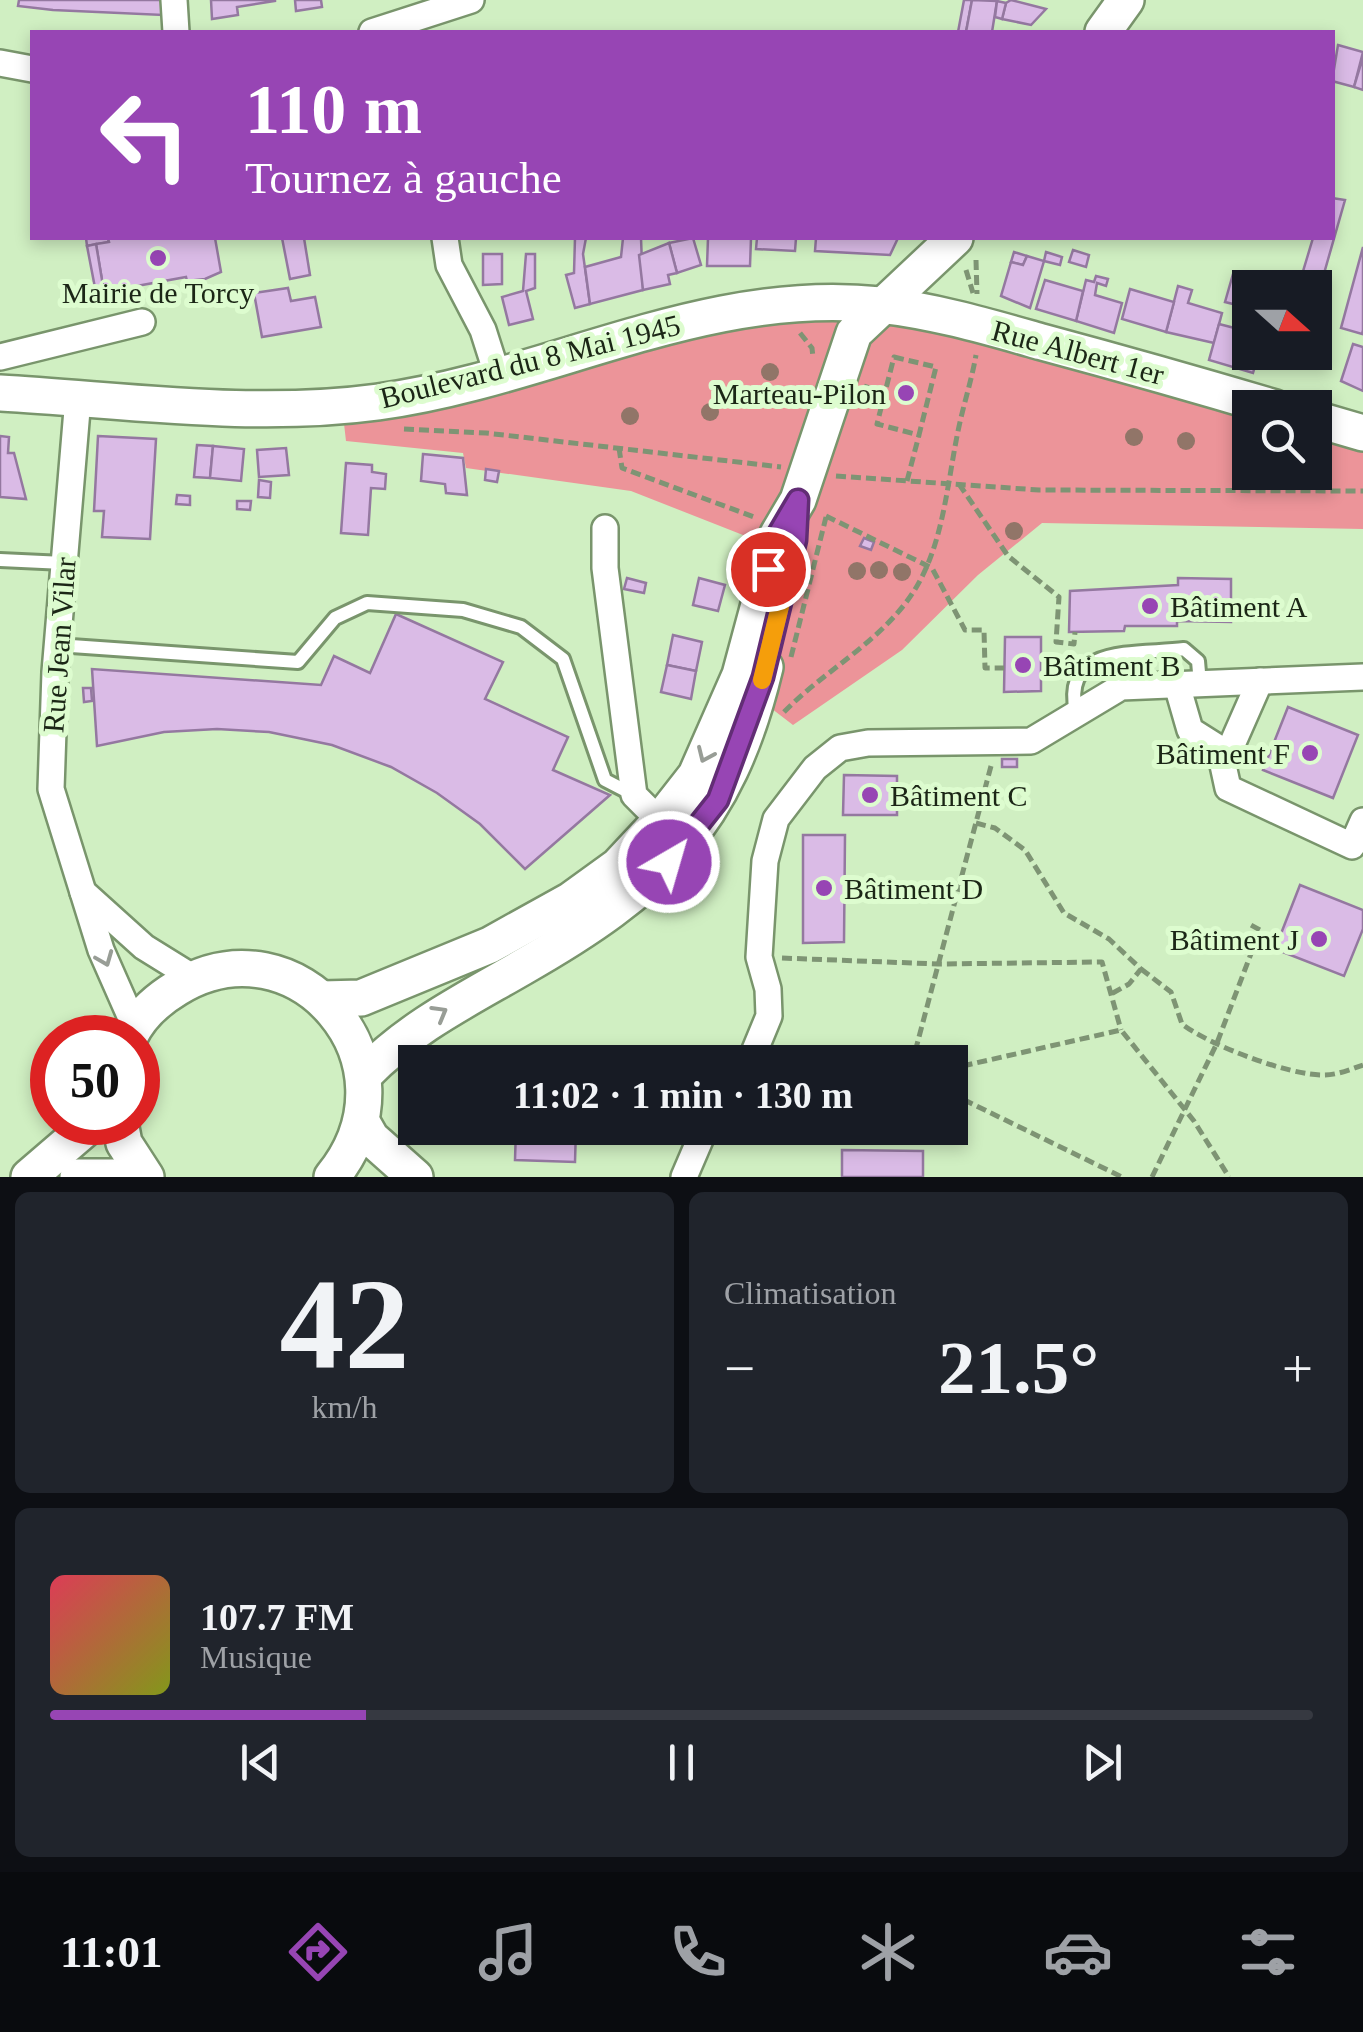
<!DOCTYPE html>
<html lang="fr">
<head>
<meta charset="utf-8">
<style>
	:root { --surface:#171b24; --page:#20242c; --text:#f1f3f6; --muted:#9ea1a6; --line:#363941; --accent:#9745b4 }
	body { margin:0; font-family:Georgia,serif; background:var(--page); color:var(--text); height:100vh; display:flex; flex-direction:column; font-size:38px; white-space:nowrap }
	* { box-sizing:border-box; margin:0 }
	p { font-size:32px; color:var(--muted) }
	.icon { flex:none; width:55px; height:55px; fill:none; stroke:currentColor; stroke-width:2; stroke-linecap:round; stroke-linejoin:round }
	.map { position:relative; height:1177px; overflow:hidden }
	.side { display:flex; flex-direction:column; gap:15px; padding:15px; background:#0d0f14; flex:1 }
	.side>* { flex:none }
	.top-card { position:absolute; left:30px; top:30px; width:1305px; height:210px; border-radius:0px; box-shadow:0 5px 15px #0003; background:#9745b4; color:#fff; overflow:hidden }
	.needle { width:65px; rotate:111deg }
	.controls { position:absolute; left:1232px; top:270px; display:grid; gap:20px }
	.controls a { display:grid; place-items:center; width:100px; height:100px; border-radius:0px; background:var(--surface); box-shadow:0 5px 15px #0003; font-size:50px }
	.speed { position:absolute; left:30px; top:1015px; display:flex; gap:20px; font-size:50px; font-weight:700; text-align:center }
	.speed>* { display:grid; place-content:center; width:130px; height:130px; border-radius:50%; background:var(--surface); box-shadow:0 5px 15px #0003; line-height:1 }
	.speed .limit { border:15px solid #d22; background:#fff; color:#111 }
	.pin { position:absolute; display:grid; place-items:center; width:85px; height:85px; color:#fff; margin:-42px; border:5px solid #fff; border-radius:50%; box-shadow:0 2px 10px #0007 }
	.me { position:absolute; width:110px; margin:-55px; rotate:38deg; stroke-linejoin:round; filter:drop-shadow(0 0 8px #0008) }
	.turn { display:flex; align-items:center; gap:35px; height:210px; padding:0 50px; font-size:45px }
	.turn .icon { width:130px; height:130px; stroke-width:2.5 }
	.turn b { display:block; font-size:70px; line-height:85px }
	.big { font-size:75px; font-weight:700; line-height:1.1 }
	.side .widget { flex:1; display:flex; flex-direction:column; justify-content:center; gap:15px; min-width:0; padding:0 35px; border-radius:15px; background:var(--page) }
	.side .dial { align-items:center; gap:0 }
	.dial b { font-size:130px; line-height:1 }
	.song { display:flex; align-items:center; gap:30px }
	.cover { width:120px; height:120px; border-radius:15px; background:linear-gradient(135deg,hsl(350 70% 55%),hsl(70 70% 35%)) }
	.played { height:10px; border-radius:5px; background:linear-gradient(90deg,var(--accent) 25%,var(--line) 25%) }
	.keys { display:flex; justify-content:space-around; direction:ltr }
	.heat { display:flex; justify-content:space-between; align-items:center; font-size:55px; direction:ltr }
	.side .tiles { flex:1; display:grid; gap:15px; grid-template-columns:1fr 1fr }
	.widget:last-child { grid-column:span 2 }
	.trip { position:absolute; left:398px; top:1045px; width:570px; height:100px; border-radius:0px; background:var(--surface); box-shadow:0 5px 15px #0003; font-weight:700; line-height:100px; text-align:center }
	.tabs { display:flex; height:160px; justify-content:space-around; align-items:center; background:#090b0e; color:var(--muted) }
	.tabs .icon { width:70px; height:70px }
	.tabs .active { color:var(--accent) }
	.tabs b { font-size:45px; color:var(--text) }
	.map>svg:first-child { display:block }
	.green { fill:#ec9499 }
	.building { fill:#dabbe6; stroke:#9478a0; stroke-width:2.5 }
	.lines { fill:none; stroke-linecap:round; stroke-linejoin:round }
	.lane-casing { stroke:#79956c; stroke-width:18 }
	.street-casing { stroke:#79956c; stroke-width:30 }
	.secondary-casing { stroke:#79956c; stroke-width:40 }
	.path { stroke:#7e9474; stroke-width:5; stroke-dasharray:10 5; stroke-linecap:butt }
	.lane { stroke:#fff; stroke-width:12 }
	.street { stroke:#fff; stroke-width:25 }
	.secondary { stroke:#fff; stroke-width:35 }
	.tree { fill:#917568 }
	.oneway { stroke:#989d96 }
	.route-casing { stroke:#622d75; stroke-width:25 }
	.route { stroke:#9745b4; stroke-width:18 }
	.slow { stroke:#f59e0b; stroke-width:18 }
	.poi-dot { fill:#9745b4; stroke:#ddfccf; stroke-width:4 }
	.labels { text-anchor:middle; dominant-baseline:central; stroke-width:10; stroke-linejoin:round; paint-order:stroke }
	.poi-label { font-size:30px; fill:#1b2616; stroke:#ddfccf; text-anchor:start }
	.street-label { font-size:30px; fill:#1b2616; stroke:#ddfccf }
</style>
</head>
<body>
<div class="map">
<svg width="1363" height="1177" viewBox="0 0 1363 1177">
	<rect width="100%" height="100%" fill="#d0efc2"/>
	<polygon class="green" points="854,316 973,337 1250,416 1250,472 1315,472 1315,433 1363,445 1363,529 1042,523 978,575 902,650 793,725 759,699 743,535 631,491 466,468 463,453 346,441 343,415 735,324"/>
	<g class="building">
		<polygon points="19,0 162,0 163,15 53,10 18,6"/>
		<polygon points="211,0 275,0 275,1 237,7 238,15 212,19"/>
		<polygon points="295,0 321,0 322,7 296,11"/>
		<polygon points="964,0 972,0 966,32 958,32"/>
		<polygon points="972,0 997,1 992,32 966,32"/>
		<polygon points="1011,0 1046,9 1031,25 1002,19 1006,3"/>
		<polygon points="997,1 1006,3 1002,19 995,17"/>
		<polygon points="1338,45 1363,52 1354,87 1332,81"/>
		<polygon points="1363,57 1363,90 1354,87"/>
		<polygon points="1332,198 1345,200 1315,305 1315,288 1298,288 1313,238 1332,238"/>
		<polygon points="86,238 108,238 109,242 87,246"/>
		<polygon points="108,238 215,238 221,272 205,279 187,281 186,277 104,292 96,244 109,242"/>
		<polygon points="282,238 304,238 310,275 290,279"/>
		<polygon points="575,238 586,238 583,254 590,304 575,308 566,275 574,273"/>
		<polygon points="623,238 641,238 643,290 590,304 585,267 621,257"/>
		<polygon points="693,238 701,265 677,273 669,243"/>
		<polygon points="708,238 751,238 750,266 707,266"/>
		<polygon points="757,238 796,238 795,251 756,249"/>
		<polygon points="816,238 898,238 890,255 815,251"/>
		<polygon points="669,243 677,273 668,275 670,284 643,290 639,255"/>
		<polygon points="96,244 104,292 96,293 87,246"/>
		<polygon points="1363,247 1363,330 1362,334 1341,328"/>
		<polygon points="1073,250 1089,255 1086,267 1069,262"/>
		<polygon points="1014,252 1027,256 1023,265 1011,262"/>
		<polygon points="1046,252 1062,257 1060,265 1044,261"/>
		<polygon points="483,254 502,254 502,284 483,285"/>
		<polygon points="526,254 535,254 535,288 526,291 533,319 509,325 502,297 523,291"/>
		<polygon points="1027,256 1044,261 1030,308 1001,296 1011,262 1023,265"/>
		<polygon points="1233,274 1249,279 1241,306 1225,302"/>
		<polygon points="1096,276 1108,279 1106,286 1097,283 1095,295 1122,303 1114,333 1076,321 1086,280 1094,282"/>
		<polygon points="1045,280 1083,291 1076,321 1036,309"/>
		<polygon points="1178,286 1192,290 1188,303 1222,313 1214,343 1166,332"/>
		<polygon points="288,288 291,301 315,297 321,327 262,337 254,293"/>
		<polygon points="1130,289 1174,302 1166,332 1122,319"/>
		<polygon points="1219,324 1250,332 1250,352 1259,352 1253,373 1209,360"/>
		<polygon points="1353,344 1363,347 1363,391 1341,381"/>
		<polygon points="1280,352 1302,352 1300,360"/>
		<polygon points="0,436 9,437 8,453 14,453 26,499 0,497"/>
		<polygon points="98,436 156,439 150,539 102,537 104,511 94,511"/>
		<polygon points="197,445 213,446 210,478 194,477"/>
		<polygon points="213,446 244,449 241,481 210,478"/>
		<polygon points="286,448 289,475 259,477 257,450"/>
		<polygon points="423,454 463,458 467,495 446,493 445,484 421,481"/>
		<polygon points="346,463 372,465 372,472 386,474 385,489 371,488 368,535 341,533"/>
		<polygon points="486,469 499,471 497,482 485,480"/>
		<polygon points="259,480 271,482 270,498 258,497"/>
		<polygon points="177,495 190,496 190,505 176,504"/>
		<polygon points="237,501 251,501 250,510 237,509"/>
		<polygon points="864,538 874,542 871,550 860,546"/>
		<polygon points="627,578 646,583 644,593 624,589"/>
		<polygon points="699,578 725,585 718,611 693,605"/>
		<polygon points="1178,578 1231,579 1231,622 1177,621 1177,626 1125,626 1124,631 1069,632 1070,591 1178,585"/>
		<polygon points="396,614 503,662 485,699 568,737 553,770 610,795 525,869 480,824 437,793 391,767 332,745 269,732 217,729 164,732 97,746 92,669 321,685 334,656 370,673"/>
		<polygon points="673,635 702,642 696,671 667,665"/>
		<polygon points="1005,637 1041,637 1041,691 1004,692"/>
		<polygon points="667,665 696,671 691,699 661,692"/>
		<polygon points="83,688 91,688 92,701 84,702"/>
		<polygon points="1288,707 1358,735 1333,798 1263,770"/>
		<rect x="1002" y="759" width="15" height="8"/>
		<polygon points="844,775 897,776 897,815 843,815"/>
		<polygon points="803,835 845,835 844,942 803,943"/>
		<polygon points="1300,885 1363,910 1363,929 1344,976 1275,949"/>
		<polygon points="516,1128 576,1128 575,1162 515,1160"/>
		<polygon points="842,1150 923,1151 923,1177 842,1177"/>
	</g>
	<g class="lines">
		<defs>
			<g id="lane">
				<polyline points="0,560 64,563"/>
				<polyline points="57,645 298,662 335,618 367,603 463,610 521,627 563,659 605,780 632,794"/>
				<path d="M1076 712C1061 643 1140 655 1184 649L1198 661 1200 684"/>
			</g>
			<g id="street">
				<polyline points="174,0 176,32"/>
				<polyline points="372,32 471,0"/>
				<polyline points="0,63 32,69"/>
				<polyline points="445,238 449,265 483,330 497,374"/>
				<polyline points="0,357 142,322"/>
				<polyline points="78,398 55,672 51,789 101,950 135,1027"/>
				<polyline points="605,528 605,568 634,795 660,821"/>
				<polyline points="1260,681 1223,765 1228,788 1352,846 1363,821"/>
				<polyline points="1177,685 1190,730 1228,754"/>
				<polyline points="83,892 144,947 194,978"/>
				<polyline points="750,1062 769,1016 768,989 759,957 765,861 776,819 815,768 840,748 868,743 1031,741 1121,687 1363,677"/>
				<polyline points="684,1177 705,1128"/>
			</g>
			<g id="secondary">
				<polyline points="1103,32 1126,0"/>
				<path d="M0 393C124 400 253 419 378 402 548 379 704 286 880 305 935 311 989 327 1042 342 1120 363 1198 385 1275 408"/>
				<polyline points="1315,419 1363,433"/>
				<polyline points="322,999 361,998 490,945 571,900 618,866 660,821 696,775 740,675 778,534 798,500 854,333 955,238"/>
				<path d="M129 1038C139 1016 157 1000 177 988 296 915 425 1063 332 1177"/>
				<path d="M365 1074C411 1027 464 1001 521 968 658 890 727 826 765 667"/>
				<polyline points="120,1122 124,1143 146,1177"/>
				<polyline points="363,1124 371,1138 415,1177"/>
				<polyline points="29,1177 93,1122"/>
				<polyline points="78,1177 128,1177"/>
			</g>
		</defs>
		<use href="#lane" class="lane-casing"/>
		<use href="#street" class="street-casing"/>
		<use href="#secondary" class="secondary-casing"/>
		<g class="path">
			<polyline points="976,260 977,294"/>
			<polyline points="966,270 973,293"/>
			<polyline points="800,333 812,348 813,358"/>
			<polygon points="894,357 936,367 919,435 877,424"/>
			<polyline points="864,386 885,393"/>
			<polyline points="404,429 486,433 781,467"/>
			<polyline points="619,448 622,468 754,517"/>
			<polyline points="836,476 1039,490 1363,491"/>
			<polyline points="907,481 919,435"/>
			<polyline points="959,484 1008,556 1059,597 1056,642 1074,644 1075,632"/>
			<polyline points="826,516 932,568 965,630 984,630 985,668 1004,668"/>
			<polyline points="791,657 826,517"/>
			<path d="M784 712C822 673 870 648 904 605 945 554 946 483 960 422 965 400 972 378 976 355"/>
			<polyline points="991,766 915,1052 967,1065 1121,1030 1194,1121 1229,1177"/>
			<polyline points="976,823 995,828 1025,850 1064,913 1109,939 1141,969 1129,984 1111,994"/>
			<polyline points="782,958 938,964 1102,962 1121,1030"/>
			<path d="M1141 969 1171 992 1182 1024C1209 1045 1290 1076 1324 1075 1338 1075 1351 1069 1363 1065"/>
			<polyline points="950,1093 1122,1177"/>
			<polyline points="1152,1177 1217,1043 1260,930 1249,924"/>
		</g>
		<use href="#lane" class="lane"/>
		<use href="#street" class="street"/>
		<use href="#secondary" class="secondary"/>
	</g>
	<g class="tree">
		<circle cx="770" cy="372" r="9"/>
		<circle cx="710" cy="412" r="9"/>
		<circle cx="630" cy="416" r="9"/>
		<circle cx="1134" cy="437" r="9"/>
		<circle cx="1186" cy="441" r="9"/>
		<circle cx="1014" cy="531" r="9"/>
		<circle cx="879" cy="570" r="9"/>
		<circle cx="857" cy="571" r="9"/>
		<circle cx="902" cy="572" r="9"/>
	</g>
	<defs><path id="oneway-chevron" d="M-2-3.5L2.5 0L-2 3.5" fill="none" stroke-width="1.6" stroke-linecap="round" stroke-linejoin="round" transform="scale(2.5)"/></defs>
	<g class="oneway">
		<use href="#oneway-chevron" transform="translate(705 755) rotate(114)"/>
		<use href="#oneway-chevron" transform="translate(105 959) rotate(68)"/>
		<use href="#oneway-chevron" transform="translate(440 1013) rotate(-30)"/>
	</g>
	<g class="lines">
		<defs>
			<polyline id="route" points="669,862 718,800 763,677 796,540 798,500 778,534 768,569"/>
		</defs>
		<use href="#route" class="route-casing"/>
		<use href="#route" class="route"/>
		<polyline class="slow" points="762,680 784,590"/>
	</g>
	<g class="poi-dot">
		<circle cx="158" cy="258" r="10"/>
		<circle cx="906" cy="393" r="10"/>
		<circle cx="1150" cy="606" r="10"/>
		<circle cx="1023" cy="665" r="10"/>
		<circle cx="1310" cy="753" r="10"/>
		<circle cx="870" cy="795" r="10"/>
		<circle cx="824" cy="888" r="10"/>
		<circle cx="1319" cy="939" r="10"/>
	</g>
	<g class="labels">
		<g class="poi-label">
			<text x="158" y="292" text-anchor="middle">Mairie de Torcy</text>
			<text x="886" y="393" text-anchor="end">Marteau-Pilon</text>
			<text x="1170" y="606">Bâtiment A</text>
			<text x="1043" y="665">Bâtiment B</text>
			<text x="1290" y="753" text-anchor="end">Bâtiment F</text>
			<text x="890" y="795">Bâtiment C</text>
			<text x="844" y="888">Bâtiment D</text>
			<text x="1299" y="939" text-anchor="end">Bâtiment J</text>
		</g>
		<g class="street-label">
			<text transform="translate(1078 352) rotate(15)">Rue Albert 1er</text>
			<text transform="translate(530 361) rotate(-14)">Boulevard du 8 Mai 1945</text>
			<text transform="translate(59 645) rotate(-86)">Rue Jean Vilar</text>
		</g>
	</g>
</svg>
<div class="controls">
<a><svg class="needle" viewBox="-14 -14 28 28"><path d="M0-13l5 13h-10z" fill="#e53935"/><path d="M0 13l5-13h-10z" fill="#9ea1a6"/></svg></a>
<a><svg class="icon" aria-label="search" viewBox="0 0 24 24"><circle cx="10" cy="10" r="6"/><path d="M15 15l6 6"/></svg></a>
</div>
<div class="speed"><div class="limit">50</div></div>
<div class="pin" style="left:768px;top:569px;background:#d93025"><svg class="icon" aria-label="arrive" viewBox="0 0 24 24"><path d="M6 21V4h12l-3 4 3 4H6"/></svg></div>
<svg class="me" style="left:669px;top:862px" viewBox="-20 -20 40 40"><circle r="17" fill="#9745b4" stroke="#fff" stroke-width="3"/><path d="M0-11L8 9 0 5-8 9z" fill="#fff"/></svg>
<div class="trip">11:02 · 1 min · 130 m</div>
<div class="top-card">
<div class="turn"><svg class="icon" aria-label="left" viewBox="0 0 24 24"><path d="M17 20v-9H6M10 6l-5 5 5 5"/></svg><div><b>110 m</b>Tournez à gauche</div></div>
</div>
</div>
<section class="side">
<div class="tiles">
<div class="widget dial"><b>42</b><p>km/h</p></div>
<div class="widget"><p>Climatisation</p>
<div class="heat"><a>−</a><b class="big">21.5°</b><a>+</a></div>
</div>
<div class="widget">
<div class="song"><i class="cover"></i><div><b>107.7 FM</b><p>Musique</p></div></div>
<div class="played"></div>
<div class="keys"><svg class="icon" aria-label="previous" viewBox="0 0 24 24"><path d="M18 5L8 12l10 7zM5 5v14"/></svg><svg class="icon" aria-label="pause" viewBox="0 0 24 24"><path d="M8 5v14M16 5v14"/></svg><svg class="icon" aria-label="next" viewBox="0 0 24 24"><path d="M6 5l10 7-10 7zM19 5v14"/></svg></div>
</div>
</div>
</section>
<nav class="tabs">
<b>11:01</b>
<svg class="icon active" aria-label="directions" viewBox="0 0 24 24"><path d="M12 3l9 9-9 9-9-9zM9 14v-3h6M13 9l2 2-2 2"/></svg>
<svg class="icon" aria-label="music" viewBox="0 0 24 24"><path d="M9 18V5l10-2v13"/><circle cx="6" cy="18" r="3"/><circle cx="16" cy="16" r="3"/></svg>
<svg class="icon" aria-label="phone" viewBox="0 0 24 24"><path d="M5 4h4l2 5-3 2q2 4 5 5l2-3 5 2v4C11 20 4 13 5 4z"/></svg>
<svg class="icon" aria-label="climate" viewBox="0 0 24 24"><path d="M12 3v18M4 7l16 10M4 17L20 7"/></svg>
<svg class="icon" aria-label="car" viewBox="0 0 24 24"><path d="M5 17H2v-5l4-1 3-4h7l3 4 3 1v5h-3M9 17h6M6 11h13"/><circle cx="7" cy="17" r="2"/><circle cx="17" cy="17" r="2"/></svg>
<svg class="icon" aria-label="filters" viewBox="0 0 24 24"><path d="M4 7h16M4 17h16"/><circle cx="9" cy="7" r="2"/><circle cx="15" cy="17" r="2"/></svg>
</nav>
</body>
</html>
